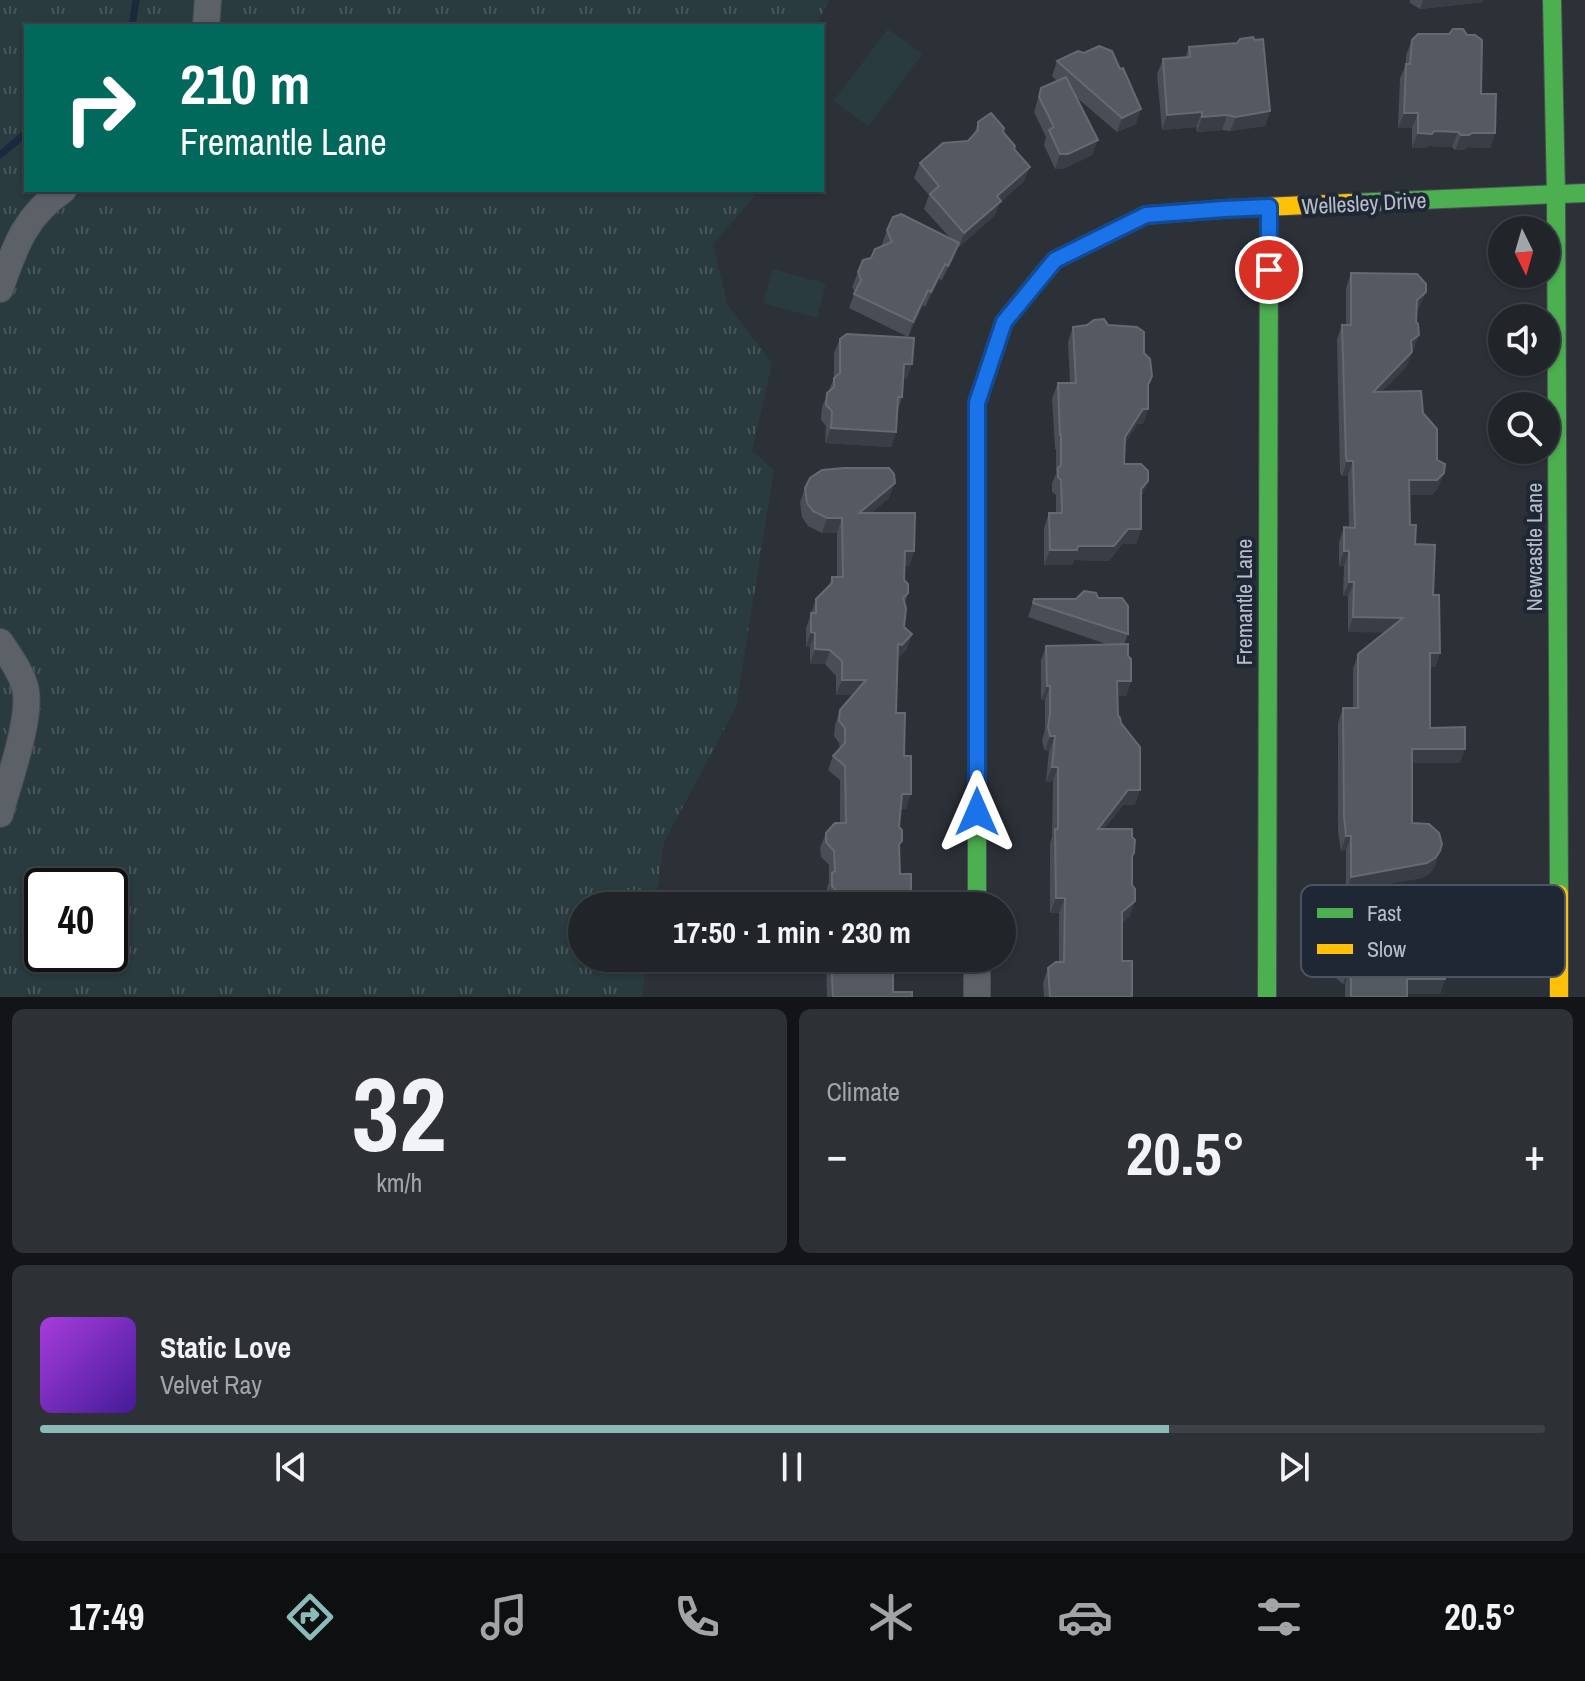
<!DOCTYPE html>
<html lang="en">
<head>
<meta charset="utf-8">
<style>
	:root { --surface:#21252a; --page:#2d3136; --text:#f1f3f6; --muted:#a2a5a8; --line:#3e4247; --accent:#8bbbb9 }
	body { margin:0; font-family:"Archivo Narrow",sans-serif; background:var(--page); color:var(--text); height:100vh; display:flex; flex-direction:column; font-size:30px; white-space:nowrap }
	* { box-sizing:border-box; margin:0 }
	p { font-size:26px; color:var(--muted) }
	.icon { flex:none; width:44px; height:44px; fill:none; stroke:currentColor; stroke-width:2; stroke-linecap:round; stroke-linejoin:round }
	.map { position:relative; height:997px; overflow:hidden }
	.panel { display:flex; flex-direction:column; gap:12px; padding:12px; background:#121417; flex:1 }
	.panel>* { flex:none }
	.guide { position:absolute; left:24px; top:24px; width:800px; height:168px; border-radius:0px; box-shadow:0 2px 6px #0004,0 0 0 2px var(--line); background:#00695c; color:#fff; overflow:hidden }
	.needle { width:52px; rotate:175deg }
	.buttons { position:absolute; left:1488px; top:216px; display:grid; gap:16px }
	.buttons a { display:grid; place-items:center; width:72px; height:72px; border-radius:50%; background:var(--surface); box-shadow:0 2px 6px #0004,0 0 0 2px var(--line); font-size:40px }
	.speed { position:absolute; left:24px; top:868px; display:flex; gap:16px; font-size:40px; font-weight:700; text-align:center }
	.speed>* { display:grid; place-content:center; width:104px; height:104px; border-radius:50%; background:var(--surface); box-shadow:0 2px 6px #0004,0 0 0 2px var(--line); line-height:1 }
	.speed .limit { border:4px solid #111; border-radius:12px; background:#fff; color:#111 }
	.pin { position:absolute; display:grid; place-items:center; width:68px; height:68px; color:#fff; margin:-34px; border:4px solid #fff; border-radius:50%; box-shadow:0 2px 8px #0007 }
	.me { position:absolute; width:88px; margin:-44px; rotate:0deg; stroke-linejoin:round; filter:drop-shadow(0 0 6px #0008) }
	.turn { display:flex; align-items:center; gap:28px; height:168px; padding:0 24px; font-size:36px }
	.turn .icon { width:104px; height:104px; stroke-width:2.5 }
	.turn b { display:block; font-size:56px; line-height:68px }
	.big { font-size:60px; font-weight:800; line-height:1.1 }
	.panel .tile { flex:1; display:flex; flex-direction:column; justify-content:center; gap:12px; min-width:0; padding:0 28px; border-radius:12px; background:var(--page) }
	.panel .dial { align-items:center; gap:0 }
	.dial b { font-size:104px; line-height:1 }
	.song { display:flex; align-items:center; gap:24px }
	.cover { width:96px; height:96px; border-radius:12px; background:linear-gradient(135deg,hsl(280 70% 55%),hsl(260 70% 35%)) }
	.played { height:8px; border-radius:4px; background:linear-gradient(90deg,var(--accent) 75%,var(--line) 75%) }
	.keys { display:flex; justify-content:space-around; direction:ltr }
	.heat { display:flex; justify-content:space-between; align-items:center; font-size:44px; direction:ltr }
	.panel .tiles { flex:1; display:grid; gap:12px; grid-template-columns:1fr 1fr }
	.tile:last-child { grid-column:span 2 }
	.trip { position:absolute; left:568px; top:892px; width:448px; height:80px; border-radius:40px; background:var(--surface); box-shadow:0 2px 6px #0004,0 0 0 2px var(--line); font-weight:800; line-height:80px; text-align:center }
	.tab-bar { display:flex; height:128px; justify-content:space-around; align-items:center; background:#0d0f11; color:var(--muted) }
	.tab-bar .icon { width:56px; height:56px }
	.tab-bar .current { color:var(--accent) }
	.tab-bar b { font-size:36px; color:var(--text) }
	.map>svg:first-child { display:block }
	.grass { fill:url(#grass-tufts); fill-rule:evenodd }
	.pitch { fill:#293b3e }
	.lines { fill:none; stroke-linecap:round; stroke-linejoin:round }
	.stream { stroke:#1c283c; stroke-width:7 }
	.street-casing { stroke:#4a4e55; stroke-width:28 }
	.fast-casing { stroke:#4a4e55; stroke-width:20 }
	.slow-casing { stroke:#4a4e55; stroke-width:20 }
	.street { stroke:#5c6067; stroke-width:26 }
	.fast { stroke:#4caf50; stroke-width:18 }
	.slow { stroke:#ffc107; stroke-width:18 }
	.wall { fill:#494d56 }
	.shaded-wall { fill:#393d45 }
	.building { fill:#555a62; stroke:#646972; stroke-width:2 }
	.route-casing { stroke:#114b97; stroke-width:20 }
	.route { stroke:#1a73e8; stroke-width:14 }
	.labels { text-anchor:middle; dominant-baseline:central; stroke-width:8; stroke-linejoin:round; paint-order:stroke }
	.street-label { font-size:22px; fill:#b7bec9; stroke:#1f2734 }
	.key { fill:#1f2734; stroke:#4d5461; stroke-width:2 }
	.key-label { font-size:22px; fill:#b7bec9 }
</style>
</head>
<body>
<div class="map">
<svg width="1585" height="997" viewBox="0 0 1585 997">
	<defs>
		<pattern id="grass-tufts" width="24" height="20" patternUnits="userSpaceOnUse" patternTransform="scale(2)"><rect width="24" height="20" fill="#293b3e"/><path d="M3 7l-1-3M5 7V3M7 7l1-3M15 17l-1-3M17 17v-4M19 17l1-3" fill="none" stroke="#465659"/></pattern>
	</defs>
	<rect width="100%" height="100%" fill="#2c3138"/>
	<path class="grass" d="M0 0H829L816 26H26V190H760L713 244 727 304 772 363 752 451 774 470 736 707 664 842 655 906H582V958H647L642 997H0ZM42 886H110V954H42Z"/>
	<g class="pitch">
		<polygon points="888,29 922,54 868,126 834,101"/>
		<polygon points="773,269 826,284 817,318 763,303"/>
	</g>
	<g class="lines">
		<g class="stream">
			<polyline points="132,26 136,0"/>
			<polyline points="0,155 26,133"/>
		</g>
		<defs>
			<g id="street">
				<polyline points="206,26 208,0"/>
				<path d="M0 289C15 247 24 217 63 190"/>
				<path d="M0 642C9 655 24 676 26 692 30 723 8 783 0 814"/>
				<polyline points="977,958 977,997"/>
			</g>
			<g id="fast">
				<polyline points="1552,0 1556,194 1559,894"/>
				<polyline points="1349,203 1585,193"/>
				<polyline points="977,906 977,403 1004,322 1039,279"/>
				<polyline points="1267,997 1269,207"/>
			</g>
			<g id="slow">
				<polyline points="1039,279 1055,260 1146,215 1224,209 1349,203"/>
				<polyline points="1559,894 1559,997"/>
			</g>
		</defs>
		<use href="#street" class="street-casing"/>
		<use href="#fast" class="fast-casing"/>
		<use href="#slow" class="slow-casing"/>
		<use href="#street" class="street"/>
		<use href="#fast" class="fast"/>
		<use href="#slow" class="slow"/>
	</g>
	<g class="wall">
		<polygon points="1410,0 1483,0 1483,2 1420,9 1410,3"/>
		<polygon points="1412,40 1481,94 1495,133 1490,148 1467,147 1464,150 1455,150 1452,147 1428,146 1427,148 1412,148 1412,128 1398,128 1400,78 1406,64 1406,55"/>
		<polygon points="1189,47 1270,111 1265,126 1230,131 1222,130 1197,132 1196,127 1162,130 1157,74 1163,59 1185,58"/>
		<polygon points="1057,61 1136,124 1117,132 1076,97 1092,155 1063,169 1055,169 1044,145 1046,137 1034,112 1041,88 1057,81 1052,76"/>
		<polygon points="978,122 1003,132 1014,149 1030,167 1024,181 999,204 995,215 959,247 958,246 942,280 939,279 925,307 923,305 908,337 849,308 855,292 852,287 858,272 882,246 882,244 887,230 951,239 924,209 929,195 914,178 920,163 968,141 974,135"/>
		<polygon points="1351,273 1420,306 1417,310 1416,322 1419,335 1406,367 1382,391 1423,413 1438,488 1432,495 1410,495 1410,525 1433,595 1440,653 1435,667 1430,667 1430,728 1460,763 1412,763 1412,823 1435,866 1430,873 1422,878 1346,891 1346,850 1341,851 1338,831 1338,723 1343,708 1353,708 1353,669 1358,654 1385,632 1348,632 1348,596 1343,596 1344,566 1339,566 1339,542 1344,527 1349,528 1348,475 1342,476 1340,473 1337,339 1342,325 1346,325 1346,288"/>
		<polygon points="1108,325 1144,353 1148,389 1148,409 1143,424 1137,424 1125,443 1124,464 1148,481 1141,497 1141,529 1136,544 1122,544 1109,561 1074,560 1072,565 1044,565 1044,528 1049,513 1056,513 1056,495 1052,492 1052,483 1056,474 1056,449 1055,449 1052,398 1058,383 1070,383 1068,342 1073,327"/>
		<polygon points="840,339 907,379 903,379 902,397 898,410 896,432 891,447 825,443 826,426 821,420 822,407 834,378 834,353"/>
		<polygon points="805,488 889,498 871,513 914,551 909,566 905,566 904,580 908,593 905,603 904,627 907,649 898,658 896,713 904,756 906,809 901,809 899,827 902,841 899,847 900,874 911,906 831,906 827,900 827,888 829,882 829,865 821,857 820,848 826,833 840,823 840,780 828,770 833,756 840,749 839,743 834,736 835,725 840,710 853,695 836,695 836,676 825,664 810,664 810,647 806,647 806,628 816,599 829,586 832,577 837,577 837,533 822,533 808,526 802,517 800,502"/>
		<polygon points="1098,598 1128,634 1124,644 1128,656 1131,681 1126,696 1118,696 1118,715 1121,723 1135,805 1123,805 1104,829 1132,837 1134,853 1132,860 1130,916 1122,923 1122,961 1132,997 1044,997 1043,983 1048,968 1059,962 1059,913 1050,913 1050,843 1052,837 1053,781 1046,782 1049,751 1045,751 1042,741 1045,729 1045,700 1041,700 1041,660 1046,646 1109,645 1028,617 1034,599"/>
		<polygon points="1341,907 1419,938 1445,979 1440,994 1407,994 1407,997 1345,997 1345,984 1343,984 1336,978 1339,935 1336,932 1336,922"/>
		<polygon points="826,958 891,958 893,992 912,997 827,997"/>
	</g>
	<g class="shaded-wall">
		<polygon points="1423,0 1483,0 1483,2 1420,9"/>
		<polygon points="1141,109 1136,124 1117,132 1122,118"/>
		<polygon points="1270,111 1265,126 1230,131 1236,117"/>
		<polygon points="1202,112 1196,127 1162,130 1167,115"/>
		<polygon points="1404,113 1418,113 1412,128 1398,128"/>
		<polygon points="1227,115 1222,130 1197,132 1202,117"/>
		<polygon points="1434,131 1458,132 1452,147 1428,146 1427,148 1412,148 1418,133"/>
		<polygon points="1472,133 1495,133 1490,148 1467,147 1464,150 1455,150 1461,135"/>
		<polygon points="1098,140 1092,155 1063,169 1055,169 1060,154"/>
		<polygon points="1030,167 1024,181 999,204 995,215 959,247 964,233 997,196"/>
		<polygon points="959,243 954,258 942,280 948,266"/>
		<polygon points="945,264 939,279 925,307 931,292"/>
		<polygon points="928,290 923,305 908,337 913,322"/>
		<polygon points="1426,292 1420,306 1412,315 1417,300"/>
		<polygon points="1419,335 1413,349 1406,356 1411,341"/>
		<polygon points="1412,352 1406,367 1367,406 1373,392"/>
		<polygon points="904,364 912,364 907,379 899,379"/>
		<polygon points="1143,409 1148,409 1143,424 1137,424 1120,452 1125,437"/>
		<polygon points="831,428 896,432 891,447 825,443"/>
		<polygon points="1347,461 1353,461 1348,475 1342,476"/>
		<polygon points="1444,473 1438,488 1432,495 1404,495 1409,480"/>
		<polygon points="1148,481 1142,496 1136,504 1141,489"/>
		<polygon points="895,483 889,498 854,527 859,513"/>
		<polygon points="827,518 842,518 837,533 822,533"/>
		<polygon points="1128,529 1141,529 1136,544 1122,544 1109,561 1074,560 1072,565 1044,565 1050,550 1078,546"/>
		<polygon points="905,551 914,551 909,566 899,566"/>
		<polygon points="1344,551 1349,551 1344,566 1339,566"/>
		<polygon points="1349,582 1354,582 1348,596 1343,596"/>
		<polygon points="1353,617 1403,618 1398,633 1348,632"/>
		<polygon points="811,632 815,633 810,647 806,647"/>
		<polygon points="912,634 907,649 897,659 898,644"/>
		<polygon points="815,649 830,650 825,664 810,664"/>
		<polygon points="1430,653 1440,653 1435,667 1424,667"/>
		<polygon points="842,680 866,680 861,695 836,695"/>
		<polygon points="1117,681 1131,681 1126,696 1112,696"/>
		<polygon points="1047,686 1050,686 1045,700 1041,700"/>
		<polygon points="1050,736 1055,736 1049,751 1045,751"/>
		<polygon points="1412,749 1465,749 1460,763 1407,763"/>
		<polygon points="1052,767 1058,767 1053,781 1046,782"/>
		<polygon points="1128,790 1140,790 1135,805 1123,805 1092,844 1098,829"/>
		<polygon points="902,794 911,794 906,809 897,809"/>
		<polygon points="1346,836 1351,836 1346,850 1341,851"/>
		<polygon points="1440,851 1435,866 1430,873 1422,878 1346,891 1351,877"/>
		<polygon points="1056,898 1065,898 1059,913 1050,913"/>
		<polygon points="1135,901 1130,916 1117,927 1122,912"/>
		<polygon points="1348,969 1351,969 1345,984 1343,984"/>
		<polygon points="1407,979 1445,979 1440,994 1402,994"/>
	</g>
	<g class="building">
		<polygon points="1453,29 1463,29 1467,35 1475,35 1482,40 1481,94 1496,94 1495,133 1472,133 1469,135 1461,135 1458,132 1434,131 1432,134 1418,133 1418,113 1404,113 1406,64 1410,64 1412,40 1418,34 1449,34"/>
		<polygon points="1253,37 1255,40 1263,39 1270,111 1236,117 1227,115 1202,117 1202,112 1167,115 1163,59 1190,57 1189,47 1237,43 1240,39"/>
		<polygon points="1099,46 1112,51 1120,69 1123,68 1141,109 1122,118 1057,61 1078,51 1084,53"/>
		<polygon points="1066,77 1098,140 1068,154 1060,154 1049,130 1054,127 1039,97 1041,88"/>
		<polygon points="991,113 1004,128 1003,132 1015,146 1014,149 1030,167 997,196 1001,201 964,233 930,194 939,186 920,163 943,143 968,141 978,130 978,122"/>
		<polygon points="901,214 959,243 948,266 945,264 931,292 928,290 913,322 854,294 861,280 858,272 863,260 871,258 875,249 892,242 887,230 893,217"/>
		<polygon points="1351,273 1417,274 1426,284 1426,292 1417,300 1416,322 1418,324 1419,335 1411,341 1412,352 1373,392 1421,391 1423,413 1437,429 1437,460 1445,464 1444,473 1437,480 1409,480 1410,525 1416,525 1415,544 1435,545 1433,595 1439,595 1440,653 1430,653 1430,728 1465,727 1465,749 1412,749 1412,823 1429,824 1439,833 1442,844 1440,851 1435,858 1427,863 1351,877 1351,836 1346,836 1344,816 1343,708 1358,708 1358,654 1403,618 1353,617 1354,582 1349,582 1349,551 1344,551 1344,527 1355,528 1353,461 1347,461 1346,458 1342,325 1351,325"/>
		<polygon points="1104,319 1108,325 1137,327 1144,332 1144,353 1150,359 1152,376 1148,385 1148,409 1143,409 1125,437 1124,464 1141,464 1148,471 1148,481 1141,489 1141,529 1128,529 1114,546 1078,546 1077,550 1050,550 1049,513 1062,513 1061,480 1058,477 1058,468 1061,465 1061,435 1060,435 1058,383 1076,383 1073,327 1087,325 1094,320"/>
		<polygon points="847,334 914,338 912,364 904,364 902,397 898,397 896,432 831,428 832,411 826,405 827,393 834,387 834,378 840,373 840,339"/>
		<polygon points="844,468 889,468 894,474 895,483 859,513 915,513 914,551 905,551 904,580 908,584 908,593 903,598 906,608 904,627 912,634 902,645 898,644 896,713 905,713 904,756 911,756 911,794 902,794 899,827 902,830 902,841 899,844 900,874 911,874 911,906 843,906 839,902 840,895 832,886 832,873 835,871 834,851 826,842 826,833 835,823 846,823 845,766 833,756 845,743 845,728 839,721 840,710 866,680 842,680 842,661 830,650 815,649 815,633 811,632 811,613 816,613 816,599 832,583 832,577 843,577 842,518 827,518 813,511 807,503 805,488 810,478 822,470"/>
		<polygon points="1084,591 1096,593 1098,598 1122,598 1128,606 1128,634 1033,603 1034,599 1076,599"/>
		<polygon points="1128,644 1128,656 1131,659 1131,681 1117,681 1118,715 1120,718 1121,723 1140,747 1140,790 1128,790 1098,829 1132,829 1132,837 1135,840 1134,853 1132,856 1132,885 1135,889 1135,901 1122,912 1122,961 1132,961 1132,997 1050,997 1048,968 1056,962 1064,962 1065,898 1056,898 1055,829 1058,829 1058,767 1052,767 1055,736 1050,736 1048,727 1050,714 1050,686 1047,686 1046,646"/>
		<polygon points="1417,901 1417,908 1420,911 1419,938 1437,937 1445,957 1445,979 1407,979 1407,997 1351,997 1351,969 1348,969 1341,963 1344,920 1341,918 1341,907 1347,902"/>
		<polygon points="831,958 891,958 893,967 893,992 912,992 912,997 832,997 833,997"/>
	</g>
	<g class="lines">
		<defs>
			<polyline id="route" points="977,812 977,403 1004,322 1055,260 1146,215 1224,209 1269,207 1269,270"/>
		</defs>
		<use href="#route" class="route-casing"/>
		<use href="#route" class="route"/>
	</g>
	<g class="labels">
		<g class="street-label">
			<text transform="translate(1364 203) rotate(-3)">Wellesley Drive</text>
			<text transform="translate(1534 547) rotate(-90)">Newcastle Lane</text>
			<text transform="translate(1244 602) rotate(-90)">Fremantle Lane</text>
		</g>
	</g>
	<rect x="1301" y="885" width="264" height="92" rx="12" class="key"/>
	<rect x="1317" y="908" width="36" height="10" fill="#4caf50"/>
	<rect x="1317" y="944" width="36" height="10" fill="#ffc107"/>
	<g class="key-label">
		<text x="1367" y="921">Fast</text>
		<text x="1367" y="957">Slow</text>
	</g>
</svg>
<div class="buttons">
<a><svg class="needle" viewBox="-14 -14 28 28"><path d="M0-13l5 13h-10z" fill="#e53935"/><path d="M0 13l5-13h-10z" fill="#a2a5a8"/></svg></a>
<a><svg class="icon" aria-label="sound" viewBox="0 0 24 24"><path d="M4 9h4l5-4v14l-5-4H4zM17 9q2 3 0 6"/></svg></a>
<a><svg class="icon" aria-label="search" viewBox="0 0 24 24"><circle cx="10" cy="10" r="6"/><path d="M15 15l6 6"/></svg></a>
</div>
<div class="speed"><div class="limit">40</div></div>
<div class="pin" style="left:1269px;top:270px;background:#d93025"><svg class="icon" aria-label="arrive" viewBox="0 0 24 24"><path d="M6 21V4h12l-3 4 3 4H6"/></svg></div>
<svg class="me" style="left:977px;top:812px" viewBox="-20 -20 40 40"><path d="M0-17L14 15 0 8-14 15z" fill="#1a73e8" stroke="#fff" stroke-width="4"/></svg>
<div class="trip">17:50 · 1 min · 230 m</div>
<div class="guide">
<div class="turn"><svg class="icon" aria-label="right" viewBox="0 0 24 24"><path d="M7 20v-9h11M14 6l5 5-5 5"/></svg><div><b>210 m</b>Fremantle Lane</div></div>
</div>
</div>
<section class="panel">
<div class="tiles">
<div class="tile dial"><b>32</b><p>km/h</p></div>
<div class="tile"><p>Climate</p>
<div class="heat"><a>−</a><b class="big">20.5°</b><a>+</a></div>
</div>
<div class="tile">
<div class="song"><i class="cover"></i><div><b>Static Love</b><p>Velvet Ray</p></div></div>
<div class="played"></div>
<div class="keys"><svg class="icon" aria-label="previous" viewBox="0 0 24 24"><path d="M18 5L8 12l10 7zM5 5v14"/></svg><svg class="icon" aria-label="pause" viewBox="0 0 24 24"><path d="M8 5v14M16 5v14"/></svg><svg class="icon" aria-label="next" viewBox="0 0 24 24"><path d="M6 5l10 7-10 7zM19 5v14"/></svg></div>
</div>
</div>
</section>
<nav class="tab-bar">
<b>17:49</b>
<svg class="icon current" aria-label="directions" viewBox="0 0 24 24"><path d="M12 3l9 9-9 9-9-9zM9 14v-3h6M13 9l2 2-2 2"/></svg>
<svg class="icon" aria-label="music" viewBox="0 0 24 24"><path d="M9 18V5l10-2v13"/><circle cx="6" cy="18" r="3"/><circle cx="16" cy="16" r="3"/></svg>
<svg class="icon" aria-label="phone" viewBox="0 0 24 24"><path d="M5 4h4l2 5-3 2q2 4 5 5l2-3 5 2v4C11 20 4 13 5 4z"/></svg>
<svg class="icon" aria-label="climate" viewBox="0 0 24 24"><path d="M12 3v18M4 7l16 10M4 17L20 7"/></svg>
<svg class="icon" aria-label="car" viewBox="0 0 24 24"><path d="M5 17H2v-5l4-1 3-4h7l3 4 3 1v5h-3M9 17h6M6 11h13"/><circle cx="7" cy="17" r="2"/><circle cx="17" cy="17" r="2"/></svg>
<svg class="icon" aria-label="filters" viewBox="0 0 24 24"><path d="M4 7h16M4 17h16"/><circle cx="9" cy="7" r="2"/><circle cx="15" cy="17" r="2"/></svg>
<b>20.5°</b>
</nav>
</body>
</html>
